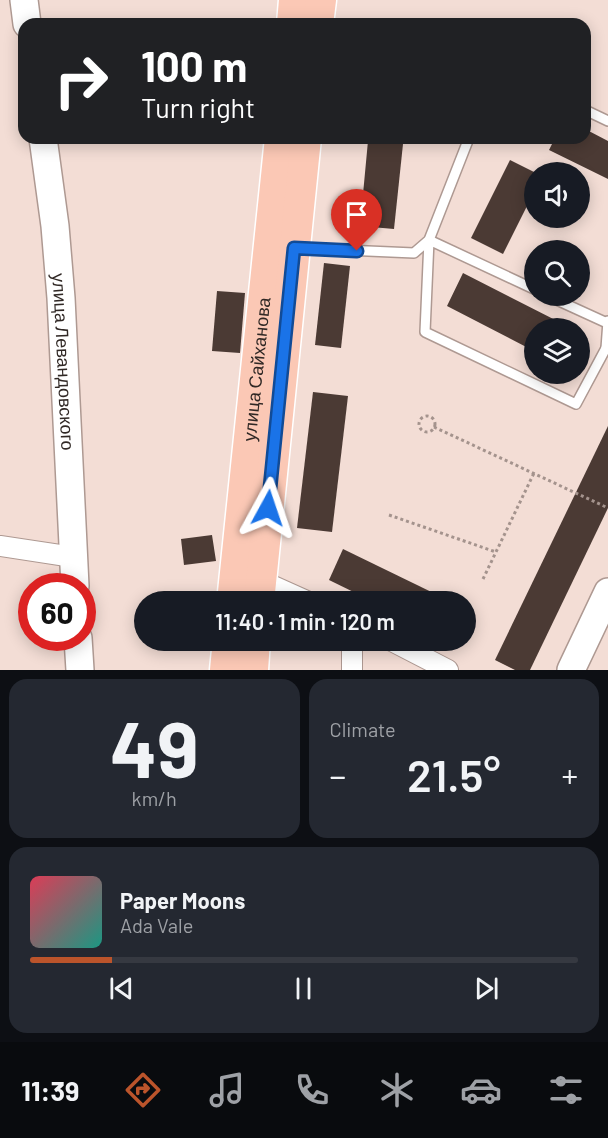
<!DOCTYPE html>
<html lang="en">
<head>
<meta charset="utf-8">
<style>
	:root { --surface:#171b24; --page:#242831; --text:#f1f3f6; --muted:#9ea1a6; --line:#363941; --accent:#bb542b }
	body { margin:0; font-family:Barlow,sans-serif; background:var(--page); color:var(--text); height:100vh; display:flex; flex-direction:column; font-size:22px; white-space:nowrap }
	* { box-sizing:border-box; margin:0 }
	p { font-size:20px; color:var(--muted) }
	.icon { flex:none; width:33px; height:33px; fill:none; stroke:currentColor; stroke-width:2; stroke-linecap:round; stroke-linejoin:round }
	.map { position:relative; height:670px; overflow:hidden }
	.panel { display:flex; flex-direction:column; gap:9px; padding:9px; background:#0d0f14; flex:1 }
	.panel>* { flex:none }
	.banner { position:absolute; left:18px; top:18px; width:573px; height:126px; border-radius:18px; box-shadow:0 3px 15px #0003; background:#202124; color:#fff; overflow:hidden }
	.fabs { position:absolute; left:524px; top:162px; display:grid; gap:12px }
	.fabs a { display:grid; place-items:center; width:66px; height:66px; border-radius:50%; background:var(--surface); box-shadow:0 3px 15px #0003; font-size:30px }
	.speed { position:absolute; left:18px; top:573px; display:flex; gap:12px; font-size:30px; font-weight:700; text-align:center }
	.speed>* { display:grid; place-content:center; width:78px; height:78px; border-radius:50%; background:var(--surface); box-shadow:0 3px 15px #0003; line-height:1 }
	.speed .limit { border:9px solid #d22; background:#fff; color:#111 }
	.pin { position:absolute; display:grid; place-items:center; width:51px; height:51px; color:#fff; margin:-62px -26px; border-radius:50% 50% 50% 0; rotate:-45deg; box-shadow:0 0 6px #0007 }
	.pin .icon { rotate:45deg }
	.me { position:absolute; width:66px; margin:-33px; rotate:5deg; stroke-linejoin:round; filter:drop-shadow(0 0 4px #0008) }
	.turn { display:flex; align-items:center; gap:21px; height:126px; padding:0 24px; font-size:27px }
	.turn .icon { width:78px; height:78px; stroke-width:2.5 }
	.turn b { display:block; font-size:42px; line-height:51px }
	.big { font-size:45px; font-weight:600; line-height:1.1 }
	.panel .widget { flex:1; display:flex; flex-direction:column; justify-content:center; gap:9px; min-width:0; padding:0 21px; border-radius:18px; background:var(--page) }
	.panel .dial { align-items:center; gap:0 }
	.dial b { font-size:78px; line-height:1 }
	.song { display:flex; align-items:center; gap:18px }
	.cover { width:72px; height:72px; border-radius:9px; background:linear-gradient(135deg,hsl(350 70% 55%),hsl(170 70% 35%)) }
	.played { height:6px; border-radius:3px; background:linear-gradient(90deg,var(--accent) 15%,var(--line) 15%) }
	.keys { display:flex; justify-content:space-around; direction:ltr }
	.heat { display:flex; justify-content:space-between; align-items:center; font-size:33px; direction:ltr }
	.panel .tiles { flex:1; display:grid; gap:9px; grid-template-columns:1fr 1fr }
	.widget:last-child { grid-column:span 2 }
	.trip { position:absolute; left:134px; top:591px; width:342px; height:60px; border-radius:30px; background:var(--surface); box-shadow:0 3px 15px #0003; font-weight:600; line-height:60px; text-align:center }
	.tabs { display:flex; height:96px; justify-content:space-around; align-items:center; background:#090b0e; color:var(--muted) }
	.tabs .icon { width:42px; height:42px }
	.tabs .on { color:var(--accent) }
	.tabs b { font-size:27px; color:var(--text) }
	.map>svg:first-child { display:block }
	.building { fill:#4b3a34 }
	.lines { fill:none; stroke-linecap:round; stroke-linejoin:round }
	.lane-casing { stroke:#ae9992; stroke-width:12 }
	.street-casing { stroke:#ae9992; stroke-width:22 }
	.secondary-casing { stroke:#ae9992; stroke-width:30 }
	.primary-casing { stroke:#fff; stroke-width:33 }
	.path { stroke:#a4938d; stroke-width:3; stroke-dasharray:3 3; stroke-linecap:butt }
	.lane { stroke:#fff; stroke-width:9 }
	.street { stroke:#fff; stroke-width:20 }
	.secondary { stroke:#fff; stroke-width:27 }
	.primary { stroke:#fbc8b5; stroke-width:30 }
	.route-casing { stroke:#114b97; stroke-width:15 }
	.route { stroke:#1a73e8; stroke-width:10 }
	.labels { text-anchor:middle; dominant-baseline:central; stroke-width:6; stroke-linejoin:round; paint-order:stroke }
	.street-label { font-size:18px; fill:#302825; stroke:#fdebe5 }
</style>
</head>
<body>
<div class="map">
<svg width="608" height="670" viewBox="0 0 608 670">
	<rect width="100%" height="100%" fill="#f3ddd5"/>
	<g class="building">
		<polygon points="585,129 608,141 608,179 549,150 555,138 585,138"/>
		<polygon points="368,141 403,144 394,229 360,226"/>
		<polygon points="510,160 534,172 534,192 503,254 471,238"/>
		<polygon points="324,263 350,266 341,348 315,345"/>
		<polygon points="463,273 571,328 534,328 534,351 447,306"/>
		<polygon points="217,291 245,293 240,353 212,351"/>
		<polygon points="313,392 348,396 332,532 297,528"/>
		<polygon points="608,426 608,508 530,670 515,670 495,660"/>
		<polygon points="212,535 216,561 184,565 181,539"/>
		<polygon points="343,549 452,602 374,602 329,580"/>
	</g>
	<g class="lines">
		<defs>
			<g id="lane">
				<polyline points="585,110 608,121"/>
				<polyline points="299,248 414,253 429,240 469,138"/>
				<polyline points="534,289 429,240 425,332 576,404 606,348"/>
				<polyline points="548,296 607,323"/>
				<polyline points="608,321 606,348 608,349"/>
			</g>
			<g id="street">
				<polyline points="0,546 73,557"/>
				<polyline points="250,578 260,580 309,602"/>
				<polyline points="352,640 352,670"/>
				<polyline points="390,640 448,670"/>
			</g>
			<g id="secondary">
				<polyline points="24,0 27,24"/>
				<path id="s1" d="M43 138 55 226 61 298 75 586"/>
				<polyline points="78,638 80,670"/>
				<polyline points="571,670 608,592"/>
			</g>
			<g id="primary">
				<polyline points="292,24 294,0"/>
				<polyline points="318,24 321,0"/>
				<path id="s2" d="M232 602 280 138"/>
				<polyline points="259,602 306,138"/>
				<polyline points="225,670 228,640"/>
				<polyline points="253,670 255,640"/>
			</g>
		</defs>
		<use href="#lane" class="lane-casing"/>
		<use href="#street" class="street-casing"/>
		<use href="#secondary" class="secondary-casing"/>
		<use href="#primary" class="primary-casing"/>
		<g class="path">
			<circle cx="427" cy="424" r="8"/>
			<polyline points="434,427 608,508"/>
			<polyline points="389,515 496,552"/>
			<polyline points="483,579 534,473"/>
		</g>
		<use href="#lane" class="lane"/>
		<use href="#street" class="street"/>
		<use href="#secondary" class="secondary"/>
		<use href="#primary" class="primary"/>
	</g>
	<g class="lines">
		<defs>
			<polyline id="route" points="268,508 294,248 357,251"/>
		</defs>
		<use href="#route" class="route-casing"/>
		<use href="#route" class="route"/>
	</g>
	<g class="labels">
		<g class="street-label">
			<text stroke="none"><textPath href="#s1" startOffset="225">улица Левандовского</textPath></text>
			<text stroke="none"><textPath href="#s2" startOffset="234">улица Сайханова</textPath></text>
		</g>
	</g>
</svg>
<div class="fabs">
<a><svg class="icon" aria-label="sound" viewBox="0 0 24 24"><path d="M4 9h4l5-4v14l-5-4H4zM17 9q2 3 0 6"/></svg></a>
<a><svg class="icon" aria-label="search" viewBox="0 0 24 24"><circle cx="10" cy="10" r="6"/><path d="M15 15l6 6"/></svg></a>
<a><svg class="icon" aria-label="layers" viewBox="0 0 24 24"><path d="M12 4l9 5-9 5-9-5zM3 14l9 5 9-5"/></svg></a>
</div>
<div class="speed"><div class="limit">60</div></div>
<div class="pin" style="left:357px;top:251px;background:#d93025"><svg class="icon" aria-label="arrive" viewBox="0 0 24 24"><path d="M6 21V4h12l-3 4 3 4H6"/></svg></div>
<svg class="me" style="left:268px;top:508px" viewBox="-20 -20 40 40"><path d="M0-17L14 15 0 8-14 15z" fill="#1a73e8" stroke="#fff" stroke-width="4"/></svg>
<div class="trip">11:40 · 1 min · 120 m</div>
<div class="banner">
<div class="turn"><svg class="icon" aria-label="right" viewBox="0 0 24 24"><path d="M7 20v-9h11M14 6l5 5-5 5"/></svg><div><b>100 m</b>Turn right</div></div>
</div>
</div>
<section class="panel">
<div class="tiles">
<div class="widget dial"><b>49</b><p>km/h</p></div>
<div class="widget"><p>Climate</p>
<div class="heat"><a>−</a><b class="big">21.5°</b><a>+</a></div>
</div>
<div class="widget">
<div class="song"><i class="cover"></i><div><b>Paper Moons</b><p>Ada Vale</p></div></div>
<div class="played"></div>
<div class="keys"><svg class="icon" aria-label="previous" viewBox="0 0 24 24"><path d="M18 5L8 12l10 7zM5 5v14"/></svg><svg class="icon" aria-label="pause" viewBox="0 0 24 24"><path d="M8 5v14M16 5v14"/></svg><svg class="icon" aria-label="next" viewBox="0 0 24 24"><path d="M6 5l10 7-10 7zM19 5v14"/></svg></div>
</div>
</div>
</section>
<nav class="tabs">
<b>11:39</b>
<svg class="icon on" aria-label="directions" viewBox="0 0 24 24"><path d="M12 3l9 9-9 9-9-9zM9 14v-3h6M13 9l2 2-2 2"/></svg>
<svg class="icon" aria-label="music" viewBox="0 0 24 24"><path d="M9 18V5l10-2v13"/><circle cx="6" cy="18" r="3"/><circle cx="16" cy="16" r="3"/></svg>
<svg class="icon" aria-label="phone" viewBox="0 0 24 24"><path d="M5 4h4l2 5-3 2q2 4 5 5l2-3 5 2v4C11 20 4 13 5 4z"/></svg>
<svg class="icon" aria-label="climate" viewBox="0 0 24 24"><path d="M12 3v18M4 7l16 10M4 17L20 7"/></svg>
<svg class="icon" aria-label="car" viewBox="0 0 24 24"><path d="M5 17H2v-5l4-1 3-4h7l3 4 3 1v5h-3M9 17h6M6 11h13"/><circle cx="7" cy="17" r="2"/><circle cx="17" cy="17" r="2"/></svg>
<svg class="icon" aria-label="filters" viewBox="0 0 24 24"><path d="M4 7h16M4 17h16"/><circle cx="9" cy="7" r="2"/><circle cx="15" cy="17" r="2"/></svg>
</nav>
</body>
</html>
